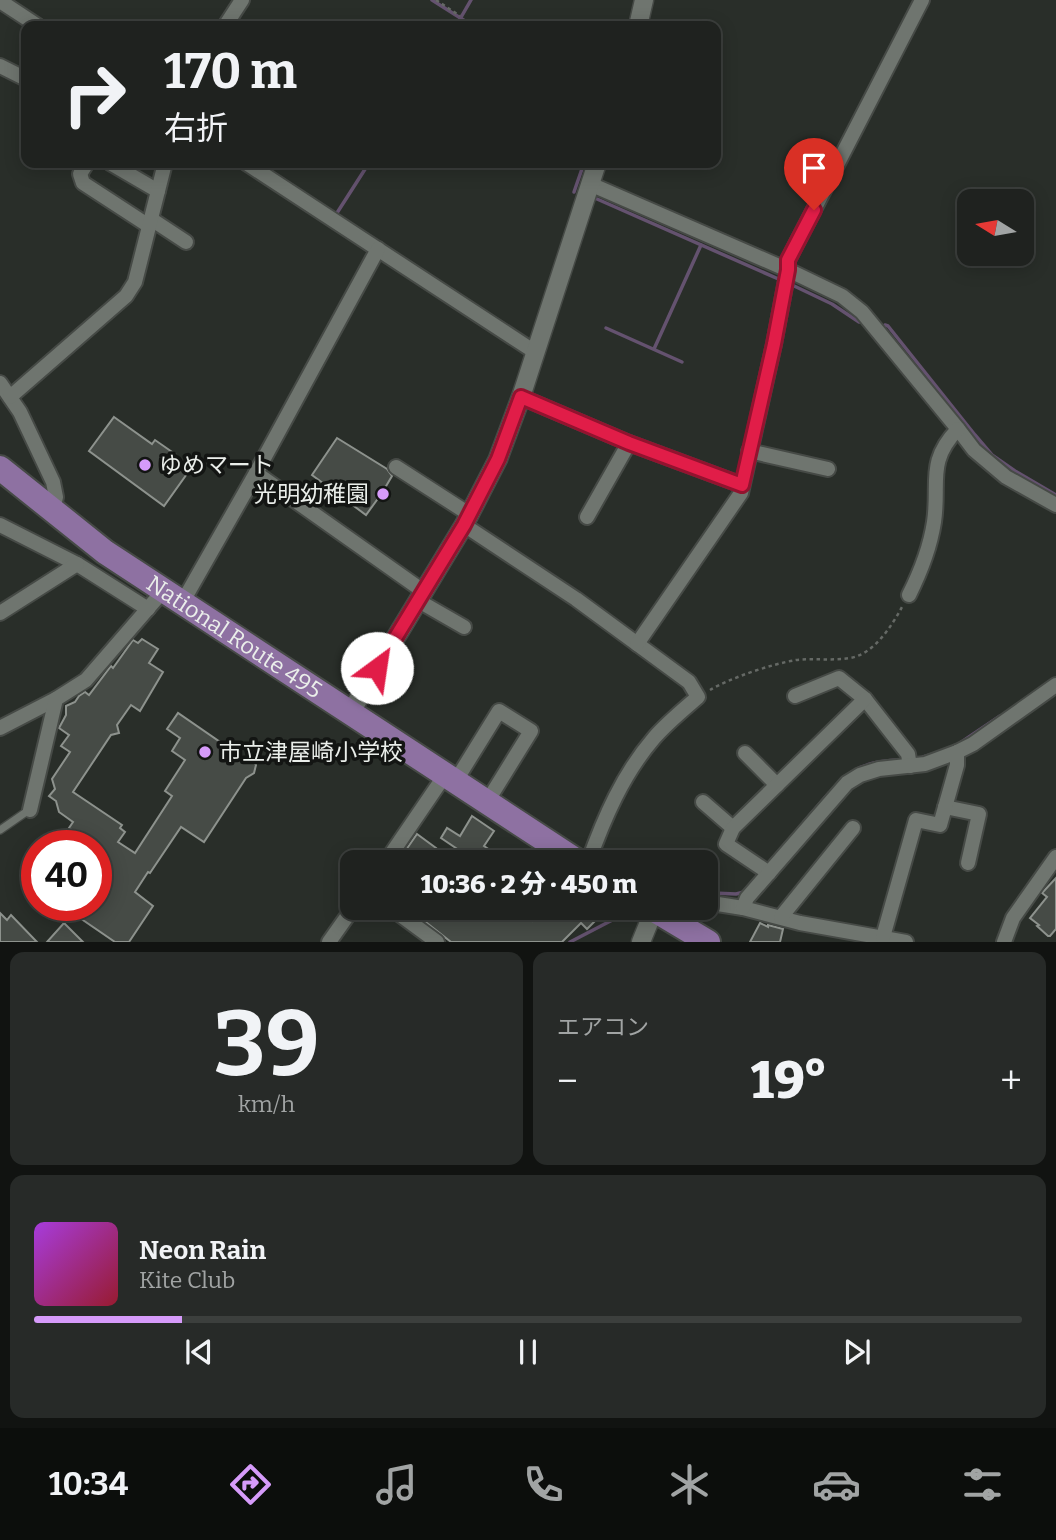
<!DOCTYPE html>
<html lang="ja">
<head>
<meta charset="utf-8">
<style>
	:root { --surface:#1f221f; --page:#272a28; --text:#f1f3f6; --muted:#a1a4a4; --line:#3c3f3d; --accent:#d69bfa }
	body { margin:0; font-family:Bitter,"Noto Sans JP",serif; background:var(--page); color:var(--text); height:100vh; display:flex; flex-direction:column; font-size:26px; white-space:nowrap }
	* { box-sizing:border-box; margin:0 }
	p { font-size:23px; color:var(--muted) }
	.icon { flex:none; width:38px; height:38px; fill:none; stroke:currentColor; stroke-width:2; stroke-linecap:round; stroke-linejoin:round }
	.map { position:relative; height:942px; overflow:hidden }
	.drawer { display:flex; flex-direction:column; gap:10px; padding:10px; background:#111311; flex:1 }
	.drawer>* { flex:none }
	.guide { position:absolute; left:21px; top:21px; width:700px; height:147px; border-radius:14px; box-shadow:0 4px 18px #0003,0 0 0 2px var(--line); background:#1f221f; color:var(--text); overflow:hidden }
	.needle { width:46px; rotate:281deg }
	.buttons { position:absolute; left:957px; top:189px; display:grid; gap:14px }
	.buttons a { display:grid; place-items:center; width:77px; height:77px; border-radius:14px; background:var(--surface); box-shadow:0 4px 18px #0003,0 0 0 2px var(--line); font-size:35px }
	.speed { position:absolute; left:21px; top:830px; display:flex; gap:14px; font-size:35px; font-weight:700; text-align:center }
	.speed>* { display:grid; place-content:center; width:91px; height:91px; border-radius:50%; background:var(--surface); box-shadow:0 4px 18px #0003,0 0 0 2px var(--line); line-height:1 }
	.speed .limit { border:10px solid #d22; background:#fff; color:#111 }
	.pin { position:absolute; display:grid; place-items:center; width:60px; height:60px; color:#fff; margin:-72px -30px; border-radius:50% 50% 50% 0; rotate:-45deg; box-shadow:0 0 7px #0007 }
	.pin .icon { rotate:45deg }
	.me { position:absolute; width:77px; margin:-38px; rotate:31deg; stroke-linejoin:round; filter:drop-shadow(0 0 5px #0008) }
	.turn { display:flex; align-items:center; gap:24px; height:147px; padding:0 28px; font-size:32px }
	.turn .icon { width:91px; height:91px; stroke-width:2.5 }
	.turn b { display:block; font-size:49px; line-height:60px }
	.big { font-size:52px; font-weight:800; line-height:1.1 }
	.drawer .widget { flex:1; display:flex; flex-direction:column; justify-content:center; gap:10px; min-width:0; padding:0 24px; border-radius:14px; background:var(--page) }
	.drawer .dial { align-items:center; gap:0 }
	.dial b { font-size:91px; line-height:1 }
	.song { display:flex; align-items:center; gap:21px }
	.cover { width:84px; height:84px; border-radius:10px; background:linear-gradient(135deg,hsl(280 70% 55%),hsl(350 70% 35%)) }
	.played { height:7px; border-radius:4px; background:linear-gradient(90deg,var(--accent) 15%,var(--line) 15%) }
	.keys { display:flex; justify-content:space-around; direction:ltr }
	.heat { display:flex; justify-content:space-between; align-items:center; font-size:38px; direction:ltr }
	.drawer .tiles { flex:1; display:grid; gap:10px; grid-template-columns:1fr 1fr }
	.widget:last-child { grid-column:span 2 }
	.trip { position:absolute; left:340px; top:850px; width:378px; height:70px; border-radius:14px; background:var(--surface); box-shadow:0 4px 18px #0003,0 0 0 2px var(--line); font-weight:800; line-height:70px; text-align:center }
	.tabs { display:flex; height:112px; justify-content:space-around; align-items:center; background:#0c0e0c; color:var(--muted) }
	.tabs .icon { width:49px; height:49px }
	.tabs .active { color:var(--accent) }
	.tabs b { font-size:32px; color:var(--text) }
	.map>svg:first-child { display:block }
	.lines { fill:none; stroke-linecap:round; stroke-linejoin:round }
	.stream { stroke:#64526f; stroke-width:3.5 }
	.building { fill:#464b46; stroke:#8d928d; stroke-width:2 }
	.service-casing { stroke:#464a46; stroke-width:10 }
	.minor-casing { stroke:#464a46; stroke-width:18 }
	.tertiary-casing { stroke:#464a46; stroke-width:21 }
	.trunk-casing { stroke:#464a46; stroke-width:28 }
	.path { stroke:#656965; stroke-width:2.5; stroke-dasharray:3.5 3.5; stroke-linecap:butt }
	.service { stroke:#6f756f; stroke-width:7 }
	.minor { stroke:#6f756f; stroke-width:14 }
	.tertiary { stroke:#6f756f; stroke-width:18 }
	.trunk { stroke:#8e71a2; stroke-width:24 }
	.route-casing { stroke:#92132f; stroke-width:18 }
	.route { stroke:#e11d48; stroke-width:12 }
	.poi-dot { fill:#d69bfa; stroke:#131513; stroke-width:2.5 }
	.labels { text-anchor:middle; dominant-baseline:central; stroke-width:7; stroke-linejoin:round; paint-order:stroke }
	.poi-label { font-size:23px; fill:#eaeeea; stroke:#131513; text-anchor:start }
	.street-label { font-size:23px; fill:#eaeeea; stroke:#131513 }
</style>
</head>
<body>
<div class="map">
<svg width="1056" height="942" viewBox="0 0 1056 942">
	<rect width="100%" height="100%" fill="#292e29"/>
	<g class="lines">
		<g class="stream">
			<polyline points="432,0 473,26"/>
			<polyline points="456,26 471,0"/>
			<polyline points="574,192 584,163"/>
			<polyline points="597,199 783,281"/>
			<polyline points="335,216 369,163"/>
			<polyline points="790,284 832,304 859,322"/>
			<polyline points="885,325 888,326 975,435 992,455 1015,471 1056,495"/>
			<polyline points="606,328 682,362"/>
			<polyline points="654,349 701,245"/>
			<polyline points="960,743 1000,716"/>
			<polyline points="923,757 933,754"/>
			<path d="M852 772C866 763 881 761 897 760"/>
			<polyline points="804,822 829,793"/>
			<polyline points="713,893 736,894 744,892"/>
			<polyline points="570,942 622,915"/>
		</g>
	</g>
	<g class="building">
		<polygon points="114,417 152,444 155,440 175,454 172,459 189,471 164,506 89,451"/>
		<polygon points="337,438 387,469 392,476 382,493 366,515 312,475"/>
		<polygon points="142,639 158,649 149,663 163,672 140,711 131,705 117,725 119,733 111,735 73,792 122,825 120,828 125,832 118,842 135,853 172,796 165,791 185,760 172,751 180,738 167,729 178,713 242,757 252,759 256,765 254,773 246,778 204,842 181,827 150,873 148,872 135,892 153,906 129,942 115,942 61,905 96,905 96,845 79,845 84,838 69,828 73,822 59,812 56,801 49,796 55,789 52,779 70,752 61,746 69,735 59,728 66,715 66,706 75,702 79,696 85,692 89,695 111,666 113,668 133,640 138,643"/>
		<polygon points="472,816 494,831 484,846 496,854 491,863 475,863 468,858 469,857 441,838 447,828 460,836"/>
		<polygon points="417,834 436,848 426,863 397,863"/>
		<polygon points="1056,878 1056,929 1050,936 1048,936 1037,926 1039,925 1030,918 1047,897 1042,893"/>
		<polygon points="408,908 453,908 464,917 471,908 515,908 532,921 545,908 608,908 587,929 581,923 562,942 451,942"/>
		<polygon points="0,913 7,920 11,915 37,942 0,942"/>
		<polygon points="64,923 83,942 47,942"/>
		<polygon points="760,923 768,927 768,925 783,929 780,942 750,942"/>
	</g>
	<g class="lines">
		<defs>
			<polyline id="service" points="0,830 29,810"/>
			<g id="minor">
				<polyline points="0,1 38,26"/>
				<polyline points="225,26 242,0"/>
				<polyline points="0,66 26,79"/>
				<polyline points="87,163 80,174 83,183 149,226"/>
				<polyline points="110,163 158,191"/>
				<polyline points="246,163 535,352"/>
				<polyline points="590,184 788,270 842,296 862,312 958,429 974,450 1006,477 1056,505"/>
				<polyline points="151,219 186,242"/>
				<polyline points="0,383 20,412 53,482 56,497 53,510"/>
				<polyline points="10,397 126,296 135,282 165,163"/>
				<polyline points="521,397 629,443 742,485"/>
				<polyline points="749,451 828,469"/>
				<polyline points="396,467 469,514"/>
				<polyline points="256,473 423,591"/>
				<polyline points="587,517 629,443"/>
				<polyline points="0,525 77,564 148,609"/>
				<path d="M464 525 576 599 689 682 698 697C683 710 667 723 654 738 623 774 604 818 588 863"/>
				<path d="M909 595C921 571 930 548 934 522 940 483 926 462 958 429"/>
				<polyline points="417,600 464,627"/>
				<polyline points="182,603 256,473 378,249"/>
				<polyline points="0,613 77,564"/>
				<polyline points="637,644 741,493 774,344 788,270 788,260 922,0"/>
				<polyline points="795,696 839,678 865,699 908,754 910,766"/>
				<polyline points="0,728 56,699"/>
				<polyline points="745,753 777,785"/>
				<polyline points="455,782 499,711 531,731 487,802"/>
				<polyline points="703,802 733,828"/>
				<polyline points="945,807 979,814 968,863"/>
				<polyline points="30,810 56,699 86,680 164,590"/>
				<polyline points="385,863 445,775"/>
				<polyline points="769,873 726,844 733,828 865,699"/>
				<polyline points="705,902 743,908 800,923 906,942"/>
				<polyline points="391,908 437,942"/>
				<polyline points="743,908 747,898 847,783 860,775 879,769 925,764 957,752 973,744 1056,685"/>
				<polyline points="781,917 853,828"/>
				<polyline points="883,937 916,820 940,825 957,765 957,752"/>
				<polyline points="329,942 353,908"/>
				<polyline points="1004,942 1013,918 1056,857"/>
			</g>
			<g id="tertiary">
				<polyline points="638,26 644,0"/>
				<polyline points="350,713 464,525 498,459 521,397 597,163"/>
				<polyline points="641,942 654,910"/>
			</g>
			<g id="trunk">
				<path id="s1" d="M0 468 105 552 580 863"/>
				<polyline points="651,908 708,942"/>
			</g>
		</defs>
		<use href="#service" class="service-casing"/>
		<use href="#minor" class="minor-casing"/>
		<use href="#tertiary" class="tertiary-casing"/>
		<use href="#trunk" class="trunk-casing"/>
		<g class="path">
			<polyline points="436,0 460,16"/>
			<path d="M710 690C730 678 772 664 796 660 814 658 832 661 850 658 874 654 891 627 902 607"/>
		</g>
		<use href="#service" class="service"/>
		<use href="#minor" class="minor"/>
		<use href="#tertiary" class="tertiary"/>
		<use href="#trunk" class="trunk"/>
	</g>
	<g class="lines">
		<defs>
			<polyline id="route" points="377,668 464,525 498,459 521,397 629,443 742,485 774,344 788,270 788,260 814,210"/>
		</defs>
		<use href="#route" class="route-casing"/>
		<use href="#route" class="route"/>
	</g>
	<g class="poi-dot">
		<circle cx="145" cy="465" r="7"/>
		<circle cx="383" cy="494" r="7"/>
		<circle cx="205" cy="752" r="7"/>
	</g>
	<g class="labels">
		<g class="poi-label">
			<text x="159" y="465">ゆめマート</text>
			<text x="369" y="494" text-anchor="end">光明幼稚園</text>
			<text x="219" y="752">市立津屋崎小学校</text>
		</g>
		<g class="street-label">
			<text stroke="none"><textPath href="#s1" startOffset="289">National Route 495</textPath></text>
		</g>
	</g>
</svg>
<div class="buttons">
<a><svg class="needle" viewBox="-14 -14 28 28"><path d="M0-13l5 13h-10z" fill="#e53935"/><path d="M0 13l5-13h-10z" fill="#a1a4a4"/></svg></a>
</div>
<div class="speed"><div class="limit">40</div></div>
<div class="pin" style="left:814px;top:210px;background:#d93025"><svg class="icon" aria-label="arrive" viewBox="0 0 24 24"><path d="M6 21V4h12l-3 4 3 4H6"/></svg></div>
<svg class="me" style="left:377px;top:668px" viewBox="-20 -20 40 40"><circle r="19" fill="#fff"/><path d="M0-13L10 11 0 6-10 11z" fill="#e11d48"/></svg>
<div class="trip">10:36 · 2 分 · 450 m</div>
<div class="guide">
<div class="turn"><svg class="icon" aria-label="right" viewBox="0 0 24 24"><path d="M7 20v-9h11M14 6l5 5-5 5"/></svg><div><b>170 m</b>右折</div></div>
</div>
</div>
<section class="drawer">
<div class="tiles">
<div class="widget dial"><b>39</b><p>km/h</p></div>
<div class="widget"><p>エアコン</p>
<div class="heat"><a>−</a><b class="big">19°</b><a>+</a></div>
</div>
<div class="widget">
<div class="song"><i class="cover"></i><div><b>Neon Rain</b><p>Kite Club</p></div></div>
<div class="played"></div>
<div class="keys"><svg class="icon" aria-label="previous" viewBox="0 0 24 24"><path d="M18 5L8 12l10 7zM5 5v14"/></svg><svg class="icon" aria-label="pause" viewBox="0 0 24 24"><path d="M8 5v14M16 5v14"/></svg><svg class="icon" aria-label="next" viewBox="0 0 24 24"><path d="M6 5l10 7-10 7zM19 5v14"/></svg></div>
</div>
</div>
</section>
<nav class="tabs">
<b>10:34</b>
<svg class="icon active" aria-label="directions" viewBox="0 0 24 24"><path d="M12 3l9 9-9 9-9-9zM9 14v-3h6M13 9l2 2-2 2"/></svg>
<svg class="icon" aria-label="music" viewBox="0 0 24 24"><path d="M9 18V5l10-2v13"/><circle cx="6" cy="18" r="3"/><circle cx="16" cy="16" r="3"/></svg>
<svg class="icon" aria-label="phone" viewBox="0 0 24 24"><path d="M5 4h4l2 5-3 2q2 4 5 5l2-3 5 2v4C11 20 4 13 5 4z"/></svg>
<svg class="icon" aria-label="climate" viewBox="0 0 24 24"><path d="M12 3v18M4 7l16 10M4 17L20 7"/></svg>
<svg class="icon" aria-label="car" viewBox="0 0 24 24"><path d="M5 17H2v-5l4-1 3-4h7l3 4 3 1v5h-3M9 17h6M6 11h13"/><circle cx="7" cy="17" r="2"/><circle cx="17" cy="17" r="2"/></svg>
<svg class="icon" aria-label="filters" viewBox="0 0 24 24"><path d="M4 7h16M4 17h16"/><circle cx="9" cy="7" r="2"/><circle cx="15" cy="17" r="2"/></svg>
</nav>
</body>
</html>
